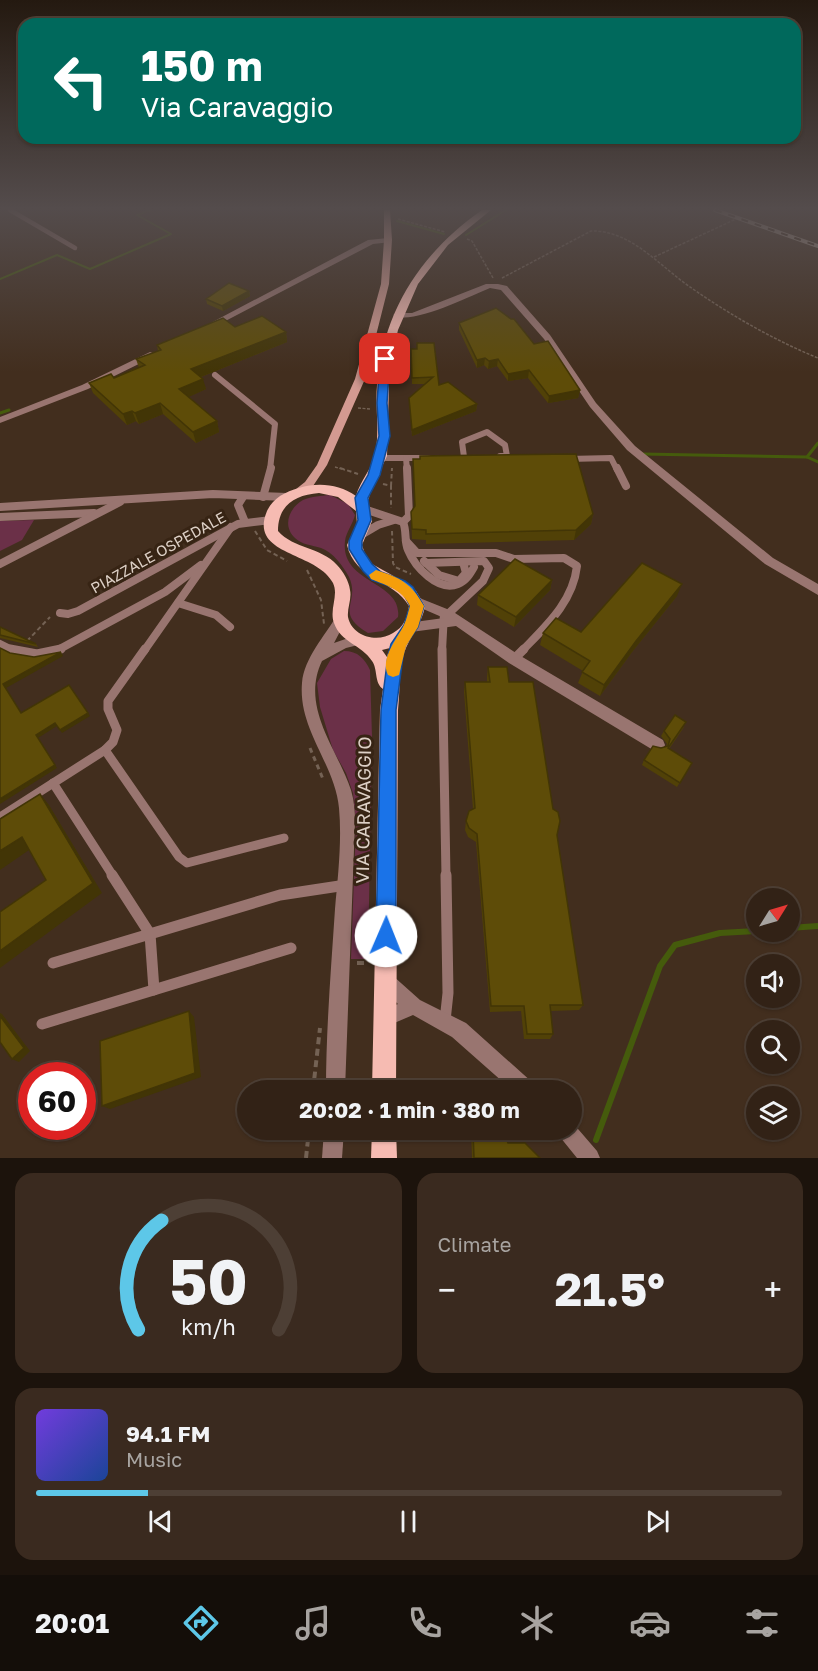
<!DOCTYPE html>
<html lang="en">
<head>
<meta charset="utf-8">
<style>
	:root { --surface:#322216; --page:#3a2a1f; --text:#f1f3f6; --muted:#a8a4a1; --line:#4d3f35; --accent:#5dc7e8 }
	body { margin:0; font-family:"Golos Text",sans-serif; background:var(--page); color:var(--text); height:100vh; display:flex; flex-direction:column; font-size:22px; white-space:nowrap }
	* { box-sizing:border-box; margin:0 }
	p { font-size:20px; color:var(--muted) }
	.icon { flex:none; width:33px; height:33px; fill:none; stroke:currentColor; stroke-width:2; stroke-linecap:round; stroke-linejoin:round }
	.map { position:relative; height:1158px; overflow:hidden }
	.side { display:flex; flex-direction:column; gap:15px; padding:15px; background:#1c130c; flex:1 }
	.side>* { flex:none }
	.guide { position:absolute; left:18px; top:18px; width:783px; height:126px; border-radius:18px; box-shadow:0 2px 4px #0004,0 0 0 2px var(--line); background:#00695c; color:#fff; overflow:hidden }
	.needle { width:39px; rotate:53deg }
	.fabs { position:absolute; left:746px; top:888px; display:grid; gap:12px }
	.fabs a { display:grid; place-items:center; width:54px; height:54px; border-radius:50%; background:var(--surface); box-shadow:0 2px 4px #0004,0 0 0 2px var(--line); font-size:30px }
	.speed { position:absolute; left:18px; top:1062px; display:flex; gap:12px; font-size:30px; font-weight:700; text-align:center }
	.speed>* { display:grid; place-content:center; width:78px; height:78px; border-radius:50%; background:var(--surface); box-shadow:0 2px 4px #0004,0 0 0 2px var(--line); line-height:1 }
	.speed .limit { border:9px solid #d22; background:#fff; color:#111 }
	.pin { position:absolute; display:grid; place-items:center; width:51px; height:51px; color:#fff; margin:-26px; border-radius:12px; box-shadow:0 3px 9px #0006 }
	.me { position:absolute; width:66px; margin:-33px; rotate:1deg; stroke-linejoin:round; filter:drop-shadow(0 0 4px #0008) }
	.turn { display:flex; align-items:center; gap:21px; height:126px; padding:0 24px; font-size:27px }
	.turn .icon { width:78px; height:78px; stroke-width:2.5 }
	.turn b { display:block; font-size:42px; line-height:51px }
	.big { font-size:45px; font-weight:700; line-height:1.1 }
	.side .tile { flex:1; display:flex; flex-direction:column; justify-content:center; gap:9px; min-width:0; padding:0 21px; border-radius:18px; background:var(--page) }
	.side .dial { align-items:center; gap:0 }
	.dial svg { height:156px; overflow:visible; fill:none; stroke:var(--line); stroke-width:7; stroke-linecap:round; text-anchor:middle }
	.dial text { fill:var(--text); stroke:none }
	.song { display:flex; align-items:center; gap:18px }
	.cover { width:72px; height:72px; border-radius:9px; background:linear-gradient(135deg,hsl(260 70% 55%),hsl(220 70% 35%)) }
	.played { height:6px; border-radius:3px; background:linear-gradient(90deg,var(--accent) 15%,var(--line) 15%) }
	.keys { display:flex; justify-content:space-around; direction:ltr }
	.heat { display:flex; justify-content:space-between; align-items:center; font-size:33px; direction:ltr }
	.side .tiles { flex:1; display:grid; gap:15px; grid-template-columns:1fr 1fr }
	.tile:last-child { grid-column:span 2 }
	.trip { position:absolute; left:237px; top:1080px; width:345px; height:60px; border-radius:30px; background:var(--surface); box-shadow:0 2px 4px #0004,0 0 0 2px var(--line); font-weight:700; line-height:60px; text-align:center }
	.menu { display:flex; height:96px; justify-content:space-around; align-items:center; background:#140e09; color:var(--muted) }
	.menu .icon { width:42px; height:42px }
	.menu .selected { color:var(--accent) }
	.menu b { font-size:27px; color:var(--text) }
	.map>svg:first-child { display:block }
	.green { fill:#6b3048 }
	.lines { fill:none; stroke-linecap:round; stroke-linejoin:round }
	.stream-far2 { stroke:#455b0c; stroke-width:2 }
	.stream-far1 { stroke:#455b0c; stroke-width:3 }
	.stream { stroke:#455b0c; stroke-width:6 }
	.path-far3 { stroke:#746254; stroke-width:1.5; stroke-dasharray:3 1.5; stroke-linecap:butt }
	.path-far2 { stroke:#746254; stroke-width:2; stroke-dasharray:4.5 3; stroke-linecap:butt }
	.path-far1 { stroke:#746254; stroke-width:3; stroke-dasharray:5 4; stroke-linecap:butt }
	.path { stroke:#746254; stroke-width:4; stroke-dasharray:7 4.5; stroke-linecap:butt }
	.lane-far4 { stroke:#997570; stroke-width:4.5 }
	.lane-far3 { stroke:#997570; stroke-width:6 }
	.lane-far2 { stroke:#997570; stroke-width:8 }
	.lane-far1 { stroke:#997570; stroke-width:9 }
	.lane { stroke:#997570; stroke-width:11 }
	.street { fill:#997570; fill-rule:evenodd }
	.secondary { fill:#d39a91; fill-rule:evenodd }
	.primary { fill:#f6bbb2; fill-rule:evenodd }
	.rail-casing { stroke:#ab9c90; stroke-width:4 }
	.rail { stroke:#372414; stroke-width:2; stroke-dasharray:7; stroke-linecap:butt }
	.wall { fill:#514107 }
	.shaded-wall { fill:#423506 }
	.building { fill:#5e4c08; stroke:#423506; stroke-width:1.5 }
	.route { fill:#1a73e8; stroke:#114b97; stroke-width:1.5 }
	.slow { fill:#f59e0b }
	.labels { text-anchor:middle; dominant-baseline:central; stroke-width:6; stroke-linejoin:round; paint-order:stroke }
	.street-label { font-size:15px; fill:#ddd0c6; stroke:#372414 }
	.near-street-label { font-size:18px; fill:#ddd0c6; stroke:#372414 }
</style>
</head>
<body>
<div class="map">
<svg width="818" height="1158" viewBox="0 0 818 1158">
	<rect width="100%" height="100%" fill="#422e1e"/>
	<g class="green">
		<path d="M330 495 348 504 355 515C353 524 346 532 345 541 340 584 403 581 398 617L383 631 368 633C333 612 361 603 349 577 343 566 333 552 321 548 312 545 302 545 295 538 282 526 289 508 303 500 312 496 321 496 330 495Z"/>
		<polygon points="34,520 22,540 0,551 0,521"/>
		<path d="M344 651C358 651 365 659 370 670L372 737 368 959H351L356 824 353 793 346 773 333 750 320 707 317 683 331 659Z"/>
	</g>
	<g class="lines">
		<g class="stream-far2">
			<polyline points="397,221 444,234"/>
			<polyline points="466,235 506,210"/>
			<polyline points="0,279 57,255 90,269 171,234 137,215 150,210"/>
		</g>
		<g class="stream-far1">
			<polyline points="0,413 9,410"/>
			<polyline points="642,454 807,457 818,443"/>
			<polyline points="807,457 818,462"/>
		</g>
		<g class="stream">
			<polyline points="789,928 818,926"/>
			<polyline points="596,1140 660,966 675,945 720,933 756,931"/>
		</g>
		<g class="path-far3">
			<polyline points="398,219 445,232"/>
			<polyline points="467,239 472,241 493,278"/>
			<polyline points="654,257 736,219"/>
			<path d="M502 278 591 231C632 230 661 268 693 289 732 316 774 340 818 358"/>
			<polyline points="358,408 370,409"/>
			<polyline points="335,467 345,470"/>
		</g>
		<g class="path-far2">
			<polyline points="340,468 358,474"/>
			<polyline points="383,484 391,486 391,508"/>
			<polyline points="391,486 392,468"/>
			<polyline points="255,531 267,550 287,561"/>
			<polyline points="392,531 393,563 395,567 411,574"/>
			<polyline points="307,570 321,600 324,624"/>
			<polyline points="27,641 50,617"/>
		</g>
		<polyline class="path-far1" points="310,748 323,779"/>
		<g class="path">
			<polyline points="357,963 366,963"/>
			<polyline points="313,1090 320,1028"/>
			<polyline points="306,1158 309,1130"/>
		</g>
		<polyline class="lane-far4" points="10,210 75,248"/>
		<g class="lane-far3">
			<polyline points="215,375 275,424 270,470"/>
			<polyline points="464,457 462,442 487,432 505,445 507,456 500,456"/>
			<polyline points="380,458 428,458"/>
			<polyline points="406,458 407,470"/>
			<polyline points="568,459 611,458 617,470"/>
		</g>
		<g class="lane-far2">
			<polyline points="617,468 626,486"/>
			<polyline points="243,497 238,505 245,522"/>
			<polyline points="263,497 271,468"/>
			<polyline points="0,507 213,494 287,497"/>
			<path d="M361 508 403 522C407 531 404 541 408 550 415 567 438 592 458 584 466 581 470 574 474 567"/>
			<polyline points="0,517 94,513"/>
			<polyline points="403,522 409,516 407,468"/>
			<polyline points="361,535 378,525 394,520"/>
			<path d="M406 541 417 553H496L514 559 564 558 577 566C573 602 546 626 522 651"/>
			<polyline points="424,561 439,575 459,581 466,573 463,562"/>
			<polyline points="426,563 484,561 489,568 483,581 448,614"/>
			<polyline points="0,564 120,502"/>
			<polyline points="178,603 216,615 230,627"/>
			<polyline points="60,613 68,614 78,611 238,524 271,520"/>
			<polyline points="0,644 14,651"/>
			<polyline points="56,651 165,592 201,565"/>
			<polyline points="144,651 231,527"/>
			<polyline points="442,651 444,613"/>
		</g>
		<g class="lane-far1">
			<polyline points="10,649 37,654 61,649"/>
			<polyline points="442,649 446,876"/>
			<polyline points="514,659 524,649"/>
			<polyline points="105,750 179,857 187,863 284,838"/>
			<polyline points="53,783 113,876"/>
			<polyline points="0,817 105,750 113,742 117,730 108,709 108,701 145,649"/>
		</g>
		<g class="lane">
			<polyline points="112,875 150,934 154,990"/>
			<polyline points="53,963 280,895 346,885"/>
			<polyline points="445,1021 448,993 446,875"/>
			<polyline points="42,1024 291,948"/>
		</g>
		<g class="street">
			<polygon points="388,238 391,238 391,242 373,244 212,328 205,326 368,240"/>
			<path d="M486 284H498L507 286 550 335 596 403 635 446 773 558 818 584V595L765 564 627 450 590 407 544 339 501 290 490 288C470 296 411 326 393 315L397 313H412Z"/>
			<polygon points="150,352 153,353 153,357 88,389 0,423 0,417 82,385"/>
			<polygon points="412,592 422,599 452,611 519,655 663,740 665,745 663,750 658,751 653,750 509,663 456,626 411,632 407,631 405,627 407,623 444,618 414,605 406,597 408,594"/>
			<path d="M341 613 345 615 347 618 334 643 357 635 362 636 363 640 362 644 346 648 322 661C300 707 337 748 351 790 354 800 355 811 355 822L345 1090H326C326 1030 331 969 335 909 338 876 342 841 339 808 335 764 298 730 302 683 304 658 325 636 337 615Z"/>
			<polygon points="386,972 392,975 420,1000 466,1023 533,1083 535,1090 512,1090 452,1037 413,1015 385,1027 379,1024 376,1018 379,1012 398,1004 380,987 377,981 380,975"/>
			<polygon points="572,1122 597,1151 600,1158 577,1158 560,1137 557,1130 572,1130"/>
			<polygon points="324,1130 344,1130 342,1158 322,1158"/>
		</g>
		<polygon class="secondary" points="384,210 390,210 392,240 389,284 365,379 327,465 313,486 300,496 292,496 291,493 305,482 317,465 355,379 381,284 384,240"/>
		<g class="primary">
			<path d="M482 210H491L448 245 418 284 398 330 392 356 389 383 387 456 370 492 368 504 372 521 362 545 366 557 372 564 408 584 416 591 425 606C422 624 410 636 404 653 399 670 400 692 398 710L396 1090H372L380 710 383 689C374 683 378 669 372 661 361 644 341 643 334 623 329 609 339 596 333 583 317 551 248 556 267 511 273 498 285 492 299 488 318 482 339 484 356 496 360 481 372 469 375 454 380 431 375 408 377 385 383 310 422 252 482 210ZM319 493 338 497 356 511 357 524 347 545C355 580 393 579 409 606 407 618 404 627 393 633 378 643 352 637 348 617 347 608 352 599 350 590 349 581 343 571 337 565 321 547 294 549 278 531 278 505 295 495 319 493ZM390 648 387 656V657L382 650Z"/>
			<polygon points="372,1130 396,1130 397,1158 371,1158"/>
		</g>
		<defs>
			<polyline id="rail" points="715,210 818,246"/>
		</defs>
		<use href="#rail" class="rail-casing"/>
		<use href="#rail" class="rail"/>
	</g>
	<g class="wall">
		<polygon points="249,291 250,296 223,311 207,304 206,299"/>
		<polygon points="459,323 534,344 580,390 578,398 548,403 528,378 508,381 497,366 488,369 484,365 477,368 459,330"/>
		<polygon points="235,327 286,332 287,342 201,377 206,389 188,397 217,421 219,432 196,443 163,414 139,424 136,421 127,425 93,393 89,383 114,378 139,368 136,359 158,351 157,345"/>
		<polygon points="417,343 439,385 477,404 476,411 412,436 409,398 425,384 412,384 411,349 417,349"/>
		<polygon points="413,459 593,514 591,524 574,540 426,544 426,540 412,539 411,512 415,507"/>
		<polygon points="552,580 550,590 514,627 477,605 478,595"/>
		<polygon points="677,596 632,652 600,696 578,683 583,671 540,645 543,633 581,632"/>
		<polygon points="0,627 36,644 38,647 0,638"/>
		<polygon points="488,667 509,682 557,835 583,1005 579,1010 550,1011 553,1034 550,1039 524,1039 521,1011 490,1012 476,842 468,837 465,830 466,821 473,809 464,692 465,682 487,682 487,677"/>
		<polygon points="684,727 669,749 692,763 677,787 642,765 644,760 661,748 666,746 667,744 661,736 664,731"/>
		<polygon points="471,1130 503,1130 508,1143 540,1158 472,1158"/>
	</g>
	<g class="shaded-wall">
		<polygon points="249,291 250,296 223,311 222,306"/>
		<polygon points="286,332 287,342 193,380 191,369"/>
		<polygon points="485,358 484,365 477,368 477,360"/>
		<polygon points="498,359 497,366 488,369 489,361"/>
		<polygon points="529,370 528,378 508,381 508,374"/>
		<polygon points="203,379 206,389 182,400 179,389"/>
		<polygon points="580,390 578,398 548,403 549,396"/>
		<polygon points="160,403 163,414 139,424 135,413"/>
		<polygon points="477,404 476,411 412,436 412,430"/>
		<polygon points="132,411 136,421 127,425 123,414"/>
		<polygon points="217,421 219,432 196,443 193,432"/>
		<polygon points="593,514 591,524 574,540 576,530"/>
		<polygon points="552,580 550,590 514,627 516,617"/>
		<polygon points="682,584 677,596 632,652 600,696 604,685 636,641"/>
		<polygon points="61,652 63,656 6,688 3,684"/>
		<polygon points="88,713 90,716 62,733 60,730"/>
		<polygon points="55,723 57,726 38,738 57,768 0,804 0,799 36,735"/>
		<polygon points="40,794 49,805 102,893 0,968 0,951 93,883"/>
		<polygon points="22,837 32,848 0,870 0,851"/>
		<polygon points="189,1011 194,1017 201,1077 110,1109 102,1106"/>
		<polygon points="0,1013 2,1014 30,1051 19,1062 12,1059 0,1016"/>
	</g>
	<g class="building">
		<polygon points="229,283 249,291 222,306 206,299"/>
		<polygon points="496,308 511,319 514,319 534,344 548,341 580,390 549,396 529,370 508,374 498,359 489,361 485,358 477,360 459,323"/>
		<polygon points="262,316 286,332 191,369 203,379 179,389 217,421 193,432 160,403 135,413 132,411 123,414 89,383 111,374 114,378 145,365 136,359 161,350 157,345 223,318 235,327"/>
		<polygon points="417,343 434,343 439,385 448,382 477,404 412,430 409,398 433,377 412,378 411,349 417,349"/>
		<polygon points="576,454 593,514 576,530 426,534 426,530 412,529 411,512 415,506 413,459 420,459 420,456"/>
		<polygon points="515,559 552,580 516,617 478,595"/>
		<polygon points="642,563 682,584 636,641 604,685 582,672 590,661 543,633 556,618 581,632"/>
		<polygon points="0,627 36,644 0,635"/>
		<polygon points="0,648 10,653 34,657 61,652 3,684 21,713 69,685 88,713 60,730 55,723 36,735 55,765 0,799"/>
		<polygon points="488,667 507,667 509,682 533,682 553,809 558,812 560,821 557,835 583,1005 550,1005 553,1034 527,1034 524,1006 491,1006 477,834 469,828 466,821 469,811 475,808 465,682 490,682"/>
		<polygon points="675,715 686,722 668,748 692,763 680,783 644,760 653,746 661,748 668,746 670,739 664,731"/>
		<polygon points="40,794 93,883 0,951 0,912 46,880 22,837 0,851 0,819"/>
		<polygon points="189,1011 195,1073 102,1106 100,1041"/>
		<polygon points="0,1016 24,1048 12,1059 0,1042"/>
		<polygon points="473,1130 503,1130 508,1143 525,1143 540,1158 474,1158"/>
	</g>
	<linearGradient id="sky" x2="0" y2="1"><stop stop-color="#241910"/><stop offset="0.56" stop-color="#544c4c"/><stop offset="1" stop-color="#544c4c" stop-opacity="0"/></linearGradient>
	<rect width="818" height="372" fill="url(#sky)"/>
	<polygon class="route" points="385,356 390,359 387,403 390,436 380,475 368,498 371,520 362,541 362,549 372,564 381,572 405,581 413,587 424,606 418,627 405,646 403,656 396,710 396,936 393,943 386,946 379,943 376,936 381,710 388,656 391,644 404,625 410,606 404,595 395,588 372,580 363,571 349,549 349,541 358,520 355,498 368,475 379,436 377,403 380,359"/>
	<path class="slow" d="M376 570C401 578 411 583 424 606L418 627 406 646 399 675 393 677 388 675C380 658 397 639 404 625 407 619 408 612 410 606 401 589 388 586 371 579L369 575Z"/>
	<g class="labels">
		<g class="street-label">
			<text transform="translate(158 552) rotate(-29)">PIAZZALE OSPEDALE</text>
		</g>
		<g class="near-street-label">
			<text transform="translate(363 810) rotate(-89)">VIA CARAVAGGIO</text>
		</g>
	</g>
</svg>
<div class="fabs">
<a><svg class="needle" viewBox="-14 -14 28 28"><path d="M0-13l5 13h-10z" fill="#e53935"/><path d="M0 13l5-13h-10z" fill="#a8a4a1"/></svg></a>
<a><svg class="icon" aria-label="sound" viewBox="0 0 24 24"><path d="M4 9h4l5-4v14l-5-4H4zM17 9q2 3 0 6"/></svg></a>
<a><svg class="icon" aria-label="search" viewBox="0 0 24 24"><circle cx="10" cy="10" r="6"/><path d="M15 15l6 6"/></svg></a>
<a><svg class="icon" aria-label="layers" viewBox="0 0 24 24"><path d="M12 4l9 5-9 5-9-5zM3 14l9 5 9-5"/></svg></a>
</div>
<div class="speed"><div class="limit">60</div></div>
<div class="pin" style="left:385px;top:359px;background:#d93025"><svg class="icon" aria-label="arrive" viewBox="0 0 24 24"><path d="M6 21V4h12l-3 4 3 4H6"/></svg></div>
<svg class="me" style="left:386px;top:936px" viewBox="-20 -20 40 40"><circle r="19" fill="#fff"/><path d="M0-13L10 11 0 6-10 11z" fill="#1a73e8"/></svg>
<div class="trip">20:02 · 1 min · 380 m</div>
<div class="guide">
<div class="turn"><svg class="icon" aria-label="left" viewBox="0 0 24 24"><path d="M17 20v-9H6M10 6l-5 5 5 5"/></svg><div><b>150 m</b>Via Caravaggio</div></div>
</div>
</div>
<section class="side">
<div class="tiles">
<div class="tile dial"><svg viewBox="0 0 100 80">
<path d="M14 69A42 42 0 1 1 86 69"/>
<path d="M14 69A42 42 0 0 1 26 13" stroke="#5dc7e8"/>
<text x="50" y="56" font-size="32" font-weight="700">50</text>
<text x="50" y="72" font-size="11">km/h</text>
</svg></div>
<div class="tile"><p>Climate</p>
<div class="heat"><a>−</a><b class="big">21.5°</b><a>+</a></div>
</div>
<div class="tile">
<div class="song"><i class="cover"></i><div><b>94.1 FM</b><p>Music</p></div></div>
<div class="played"></div>
<div class="keys"><svg class="icon" aria-label="previous" viewBox="0 0 24 24"><path d="M18 5L8 12l10 7zM5 5v14"/></svg><svg class="icon" aria-label="pause" viewBox="0 0 24 24"><path d="M8 5v14M16 5v14"/></svg><svg class="icon" aria-label="next" viewBox="0 0 24 24"><path d="M6 5l10 7-10 7zM19 5v14"/></svg></div>
</div>
</div>
</section>
<nav class="menu">
<b>20:01</b>
<svg class="icon selected" aria-label="directions" viewBox="0 0 24 24"><path d="M12 3l9 9-9 9-9-9zM9 14v-3h6M13 9l2 2-2 2"/></svg>
<svg class="icon" aria-label="music" viewBox="0 0 24 24"><path d="M9 18V5l10-2v13"/><circle cx="6" cy="18" r="3"/><circle cx="16" cy="16" r="3"/></svg>
<svg class="icon" aria-label="phone" viewBox="0 0 24 24"><path d="M5 4h4l2 5-3 2q2 4 5 5l2-3 5 2v4C11 20 4 13 5 4z"/></svg>
<svg class="icon" aria-label="climate" viewBox="0 0 24 24"><path d="M12 3v18M4 7l16 10M4 17L20 7"/></svg>
<svg class="icon" aria-label="car" viewBox="0 0 24 24"><path d="M5 17H2v-5l4-1 3-4h7l3 4 3 1v5h-3M9 17h6M6 11h13"/><circle cx="7" cy="17" r="2"/><circle cx="17" cy="17" r="2"/></svg>
<svg class="icon" aria-label="filters" viewBox="0 0 24 24"><path d="M4 7h16M4 17h16"/><circle cx="9" cy="7" r="2"/><circle cx="15" cy="17" r="2"/></svg>
</nav>
</body>
</html>
